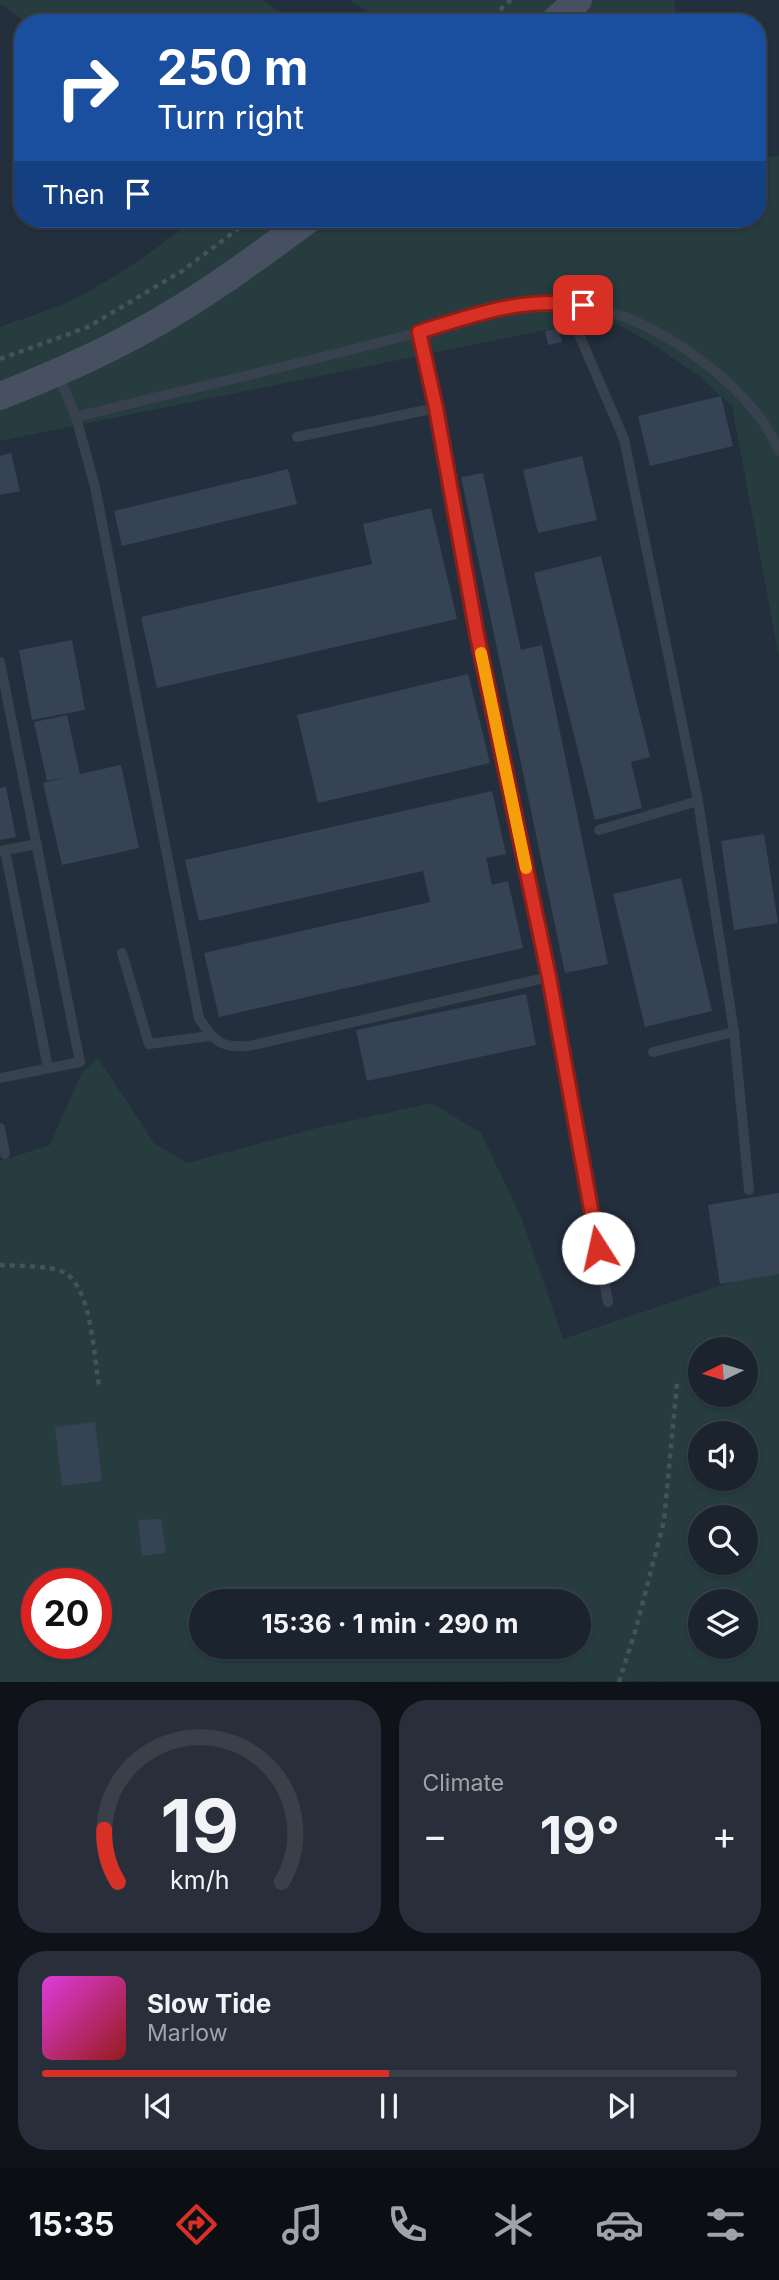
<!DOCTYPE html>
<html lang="en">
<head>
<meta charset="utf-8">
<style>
	:root { --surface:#1b232e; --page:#282f3a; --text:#f1f3f6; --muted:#a0a4aa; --line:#39404a; --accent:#d93025 }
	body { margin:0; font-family:Inter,sans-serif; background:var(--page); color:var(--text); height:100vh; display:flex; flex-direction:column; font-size:26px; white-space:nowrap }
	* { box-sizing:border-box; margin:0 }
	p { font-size:23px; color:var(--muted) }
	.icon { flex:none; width:38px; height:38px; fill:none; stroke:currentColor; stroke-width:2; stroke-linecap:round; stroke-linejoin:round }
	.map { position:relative; height:1682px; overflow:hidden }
	.side { display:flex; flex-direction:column; gap:18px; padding:18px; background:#0f1319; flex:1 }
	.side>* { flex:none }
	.guide { position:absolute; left:14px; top:14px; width:752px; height:214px; border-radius:28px; box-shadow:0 2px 5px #0004,0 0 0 2px var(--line); background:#1a4fa0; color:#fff; overflow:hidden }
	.needle { width:46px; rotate:265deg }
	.fabs { position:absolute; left:688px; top:1337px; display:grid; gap:14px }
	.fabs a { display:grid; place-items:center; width:70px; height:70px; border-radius:50%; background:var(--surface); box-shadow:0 2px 5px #0004,0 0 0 2px var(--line); font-size:35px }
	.speed { position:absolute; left:21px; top:1568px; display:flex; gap:14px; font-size:35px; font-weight:700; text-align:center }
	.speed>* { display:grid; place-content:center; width:91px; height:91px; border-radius:50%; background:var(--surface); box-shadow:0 2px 5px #0004,0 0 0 2px var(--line); line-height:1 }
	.speed .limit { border:10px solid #d22; background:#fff; color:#111 }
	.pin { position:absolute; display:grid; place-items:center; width:60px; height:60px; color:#fff; margin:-30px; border-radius:14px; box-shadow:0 4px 10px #0006 }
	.me { position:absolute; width:77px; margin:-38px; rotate:350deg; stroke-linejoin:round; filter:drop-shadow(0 0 5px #0008) }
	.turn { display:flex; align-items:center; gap:24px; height:147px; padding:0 28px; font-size:32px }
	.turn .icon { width:91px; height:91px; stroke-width:2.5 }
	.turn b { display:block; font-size:49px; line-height:60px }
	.then { display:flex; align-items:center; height:66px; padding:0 28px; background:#0003; gap:14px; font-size:26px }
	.big { font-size:52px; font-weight:700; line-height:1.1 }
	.side .widget { flex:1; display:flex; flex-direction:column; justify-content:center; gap:10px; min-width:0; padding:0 24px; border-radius:28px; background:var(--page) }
	.side .dial { align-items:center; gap:0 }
	.dial svg { height:182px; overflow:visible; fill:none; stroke:var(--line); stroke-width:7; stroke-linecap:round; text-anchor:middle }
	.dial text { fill:var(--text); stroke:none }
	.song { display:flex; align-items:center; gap:21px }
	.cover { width:84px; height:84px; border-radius:10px; background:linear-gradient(135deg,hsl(300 70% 55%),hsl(0 70% 35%)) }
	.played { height:7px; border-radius:4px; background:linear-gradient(90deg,var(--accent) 50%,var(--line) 50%) }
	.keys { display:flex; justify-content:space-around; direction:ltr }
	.heat { display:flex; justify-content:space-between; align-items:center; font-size:38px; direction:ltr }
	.side .tiles { flex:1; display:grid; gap:18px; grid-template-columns:1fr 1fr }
	.widget:last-child { grid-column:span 2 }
	.trip { position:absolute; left:189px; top:1589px; width:402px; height:70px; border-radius:35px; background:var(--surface); box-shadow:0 2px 5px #0004,0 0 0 2px var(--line); font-weight:700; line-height:70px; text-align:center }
	.tab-bar { display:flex; height:112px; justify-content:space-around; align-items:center; background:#0b0e12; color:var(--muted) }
	.tab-bar .icon { width:49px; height:49px }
	.tab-bar .selected { color:var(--accent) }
	.tab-bar b { font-size:32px; color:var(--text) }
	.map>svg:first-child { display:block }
	.green { fill:#263c3f; fill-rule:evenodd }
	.building { fill:#364354 }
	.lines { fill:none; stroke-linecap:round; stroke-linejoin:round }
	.path { stroke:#3f5557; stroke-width:4.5; stroke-dasharray:5 5; stroke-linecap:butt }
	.service { stroke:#38414e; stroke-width:10 }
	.secondary { stroke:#465061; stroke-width:28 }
	.route-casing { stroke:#8d1f18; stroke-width:18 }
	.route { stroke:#d93025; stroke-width:12 }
	.slow { stroke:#f59e0b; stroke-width:12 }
</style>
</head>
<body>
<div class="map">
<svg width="779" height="1682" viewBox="0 0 779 1682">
	<rect width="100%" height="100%" fill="#242f3e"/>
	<g class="green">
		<polygon points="0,0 263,0 297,23 27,23 0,4"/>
		<polygon points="350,0 674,0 677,23 385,23"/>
		<path d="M779 156V657L732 406 699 376 648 341 605 318 0 441V327C24 318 49 311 72 300 116 278 156 249 195 219H758V158Z"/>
		<path d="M98 1058 154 1143 187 1163 317 1128 432 1103 481 1133 522 1219 563 1339 779 1266V1681L0 1682V1161L50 1145 81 1074ZM700 1349H746V1395H700ZM700 1433H746V1479H700ZM700 1517H746V1563H700ZM37 1584H96V1643H37ZM201 1601H579V1647H201ZM700 1601H746V1647H700Z"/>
	</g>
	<g class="building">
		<polygon points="559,328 562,342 548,345 545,331"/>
		<polygon points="721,396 733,446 650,466 638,416"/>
		<polygon points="11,453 20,491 0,495 0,456"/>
		<polygon points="582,456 597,520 538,533 523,470"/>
		<polygon points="288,469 297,504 122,546 114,511"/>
		<polygon points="483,473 521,650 542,645 608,964 565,973 461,477"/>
		<polygon points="431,508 457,619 157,688 141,617 372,564 363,524"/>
		<polygon points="601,556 650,757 631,762 642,808 595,820 534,573"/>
		<polygon points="72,640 85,710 32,720 19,650"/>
		<polygon points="468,674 490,763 318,803 297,715"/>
		<polygon points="67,715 80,774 121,765 139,848 62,865 43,783 67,777 47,781 34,722"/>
		<polygon points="6,787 16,837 0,840 0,788"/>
		<polygon points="492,791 506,854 486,858 492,885 508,881 523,948 219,1017 204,953 430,902 423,871 199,921 185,860"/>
		<polygon points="764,834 778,923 734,930 721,841"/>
		<polygon points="681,878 712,1011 645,1027 613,894"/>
		<polygon points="526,994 536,1045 367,1081 356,1030"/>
		<polygon points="779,1193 779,1274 720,1284 708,1205"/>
		<polygon points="95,1422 102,1481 62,1486 55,1427"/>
		<polygon points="161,1519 166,1553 142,1556 138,1520"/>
	</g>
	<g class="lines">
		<g class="path">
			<polyline points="485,23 511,0"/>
			<polyline points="0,359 88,327 182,271 251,219"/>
			<path d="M0 1265C17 1266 50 1265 65 1273 92 1289 94 1358 99 1386"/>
			<polyline points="619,1682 635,1632 664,1521 677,1383"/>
		</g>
		<g class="service">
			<polyline points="565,302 624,439 698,801 734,1032 749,1190"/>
			<polyline points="419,333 436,408 477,635 549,977 608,1302"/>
			<path d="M58 374 76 417 95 487 199 1018C214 1042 221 1048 249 1046L549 977"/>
			<path d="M76 417C189 389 303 363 416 333 467 320 511 298 565 302 641 308 749 379 779 451"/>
			<polyline points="297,437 436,408"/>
			<polyline points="0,662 80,1062 0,1078"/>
			<polyline points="599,830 698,801"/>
			<polyline points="5,850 48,1068"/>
			<polyline points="0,851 37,844"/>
			<polyline points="122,953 149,1044 210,1036"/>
			<polyline points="653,1052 734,1032"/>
			<polyline points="0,1128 5,1154"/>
		</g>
		<g class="secondary">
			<polyline points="552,23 578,0"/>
			<path d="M0 396C43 379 86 361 127 339 191 306 251 262 309 219"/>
		</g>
	</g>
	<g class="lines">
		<defs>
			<path id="route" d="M583 305C522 297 476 314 419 332L436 408 477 635 549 977 598 1248"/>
		</defs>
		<use href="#route" class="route-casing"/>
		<use href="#route" class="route"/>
		<polyline class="slow" points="481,653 526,868"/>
	</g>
</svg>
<div class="fabs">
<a><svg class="needle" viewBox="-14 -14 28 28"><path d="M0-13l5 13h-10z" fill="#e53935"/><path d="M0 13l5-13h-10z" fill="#a0a4aa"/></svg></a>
<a><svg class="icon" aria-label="sound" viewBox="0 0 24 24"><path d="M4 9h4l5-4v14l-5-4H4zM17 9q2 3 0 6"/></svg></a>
<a><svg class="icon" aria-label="search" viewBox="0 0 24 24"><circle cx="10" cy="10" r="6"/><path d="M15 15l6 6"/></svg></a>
<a><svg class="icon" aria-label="layers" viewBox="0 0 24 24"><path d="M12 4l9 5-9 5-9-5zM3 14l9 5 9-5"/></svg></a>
</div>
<div class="speed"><div class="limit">20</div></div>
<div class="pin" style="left:583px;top:305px;background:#d93025"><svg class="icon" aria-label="arrive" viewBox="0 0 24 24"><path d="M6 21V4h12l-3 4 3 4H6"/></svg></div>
<svg class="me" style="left:598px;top:1248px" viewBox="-20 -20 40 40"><circle r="19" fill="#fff"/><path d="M0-13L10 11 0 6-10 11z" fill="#d93025"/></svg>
<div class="trip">15:36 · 1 min · 290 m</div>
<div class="guide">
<div class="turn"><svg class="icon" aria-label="right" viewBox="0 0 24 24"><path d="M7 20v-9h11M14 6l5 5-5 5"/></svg><div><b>250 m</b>Turn right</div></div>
<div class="then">Then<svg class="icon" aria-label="arrive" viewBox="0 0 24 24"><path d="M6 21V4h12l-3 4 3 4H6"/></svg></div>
</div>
</div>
<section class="side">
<div class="tiles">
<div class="widget dial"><svg viewBox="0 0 100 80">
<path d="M14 69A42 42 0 1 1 86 69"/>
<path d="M14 69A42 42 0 0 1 8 46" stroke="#d93025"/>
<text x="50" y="56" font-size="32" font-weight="700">19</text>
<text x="50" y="72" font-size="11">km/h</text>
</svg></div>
<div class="widget"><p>Climate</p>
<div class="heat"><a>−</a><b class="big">19°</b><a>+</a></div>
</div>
<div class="widget">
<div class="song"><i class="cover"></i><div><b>Slow Tide</b><p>Marlow</p></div></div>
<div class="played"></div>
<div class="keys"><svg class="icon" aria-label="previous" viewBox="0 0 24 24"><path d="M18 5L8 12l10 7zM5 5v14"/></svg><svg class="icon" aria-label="pause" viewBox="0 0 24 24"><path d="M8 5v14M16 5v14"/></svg><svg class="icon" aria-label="next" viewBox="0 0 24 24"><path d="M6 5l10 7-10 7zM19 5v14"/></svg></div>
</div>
</div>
</section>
<nav class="tab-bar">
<b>15:35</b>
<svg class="icon selected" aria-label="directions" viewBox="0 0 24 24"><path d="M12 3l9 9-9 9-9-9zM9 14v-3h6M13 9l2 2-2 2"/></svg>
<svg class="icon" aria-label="music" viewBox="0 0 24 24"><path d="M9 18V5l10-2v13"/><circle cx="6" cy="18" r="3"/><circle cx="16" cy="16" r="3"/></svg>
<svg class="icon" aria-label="phone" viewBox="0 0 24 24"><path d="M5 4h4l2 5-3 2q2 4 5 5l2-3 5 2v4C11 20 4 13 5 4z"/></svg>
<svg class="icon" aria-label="climate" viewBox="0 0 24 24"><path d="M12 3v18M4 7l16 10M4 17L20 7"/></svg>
<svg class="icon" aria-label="car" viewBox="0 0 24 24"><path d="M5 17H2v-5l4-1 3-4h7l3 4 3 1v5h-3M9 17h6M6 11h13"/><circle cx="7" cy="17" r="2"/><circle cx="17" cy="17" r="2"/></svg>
<svg class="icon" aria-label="filters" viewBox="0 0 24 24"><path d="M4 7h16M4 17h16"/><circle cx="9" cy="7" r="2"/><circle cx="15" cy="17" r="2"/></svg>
</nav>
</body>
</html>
